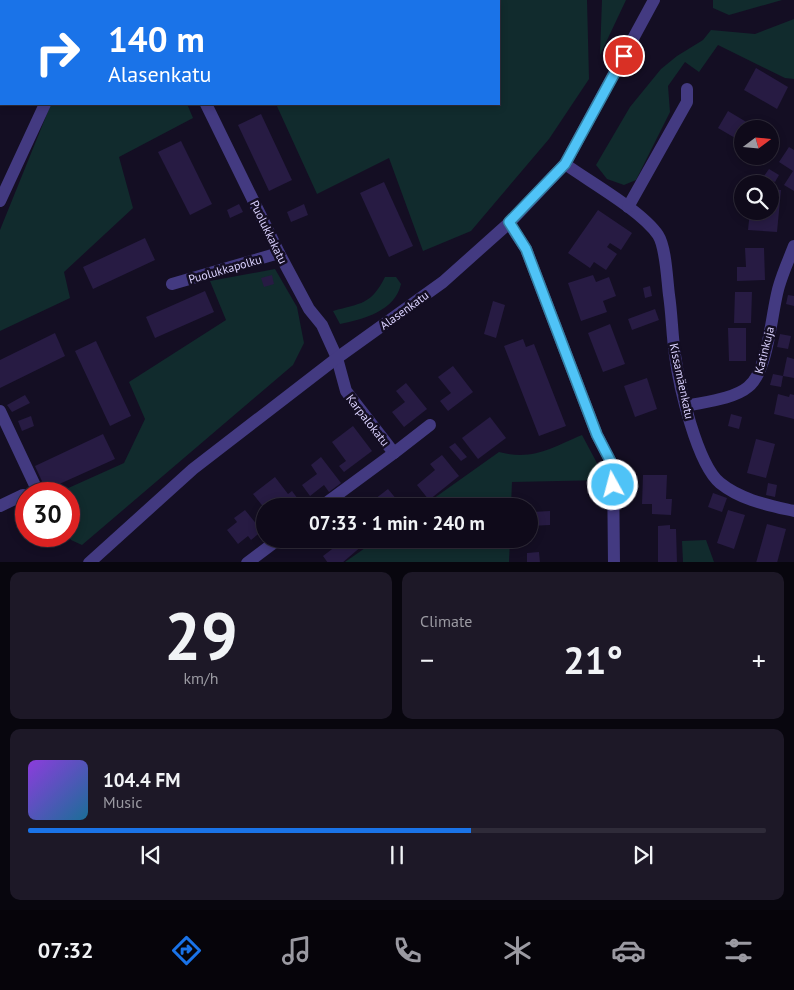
<!DOCTYPE html>
<html lang="en">
<head>
<meta charset="utf-8">
<style>
	:root { --surface:#0f0a1a; --page:#1d1827; --text:#f1f3f6; --muted:#9b9aa2; --line:#2f2b39; --accent:#1a73e8 }
	body { margin:0; font-family:"PT Sans",sans-serif; background:var(--page); color:var(--text); height:100vh; display:flex; flex-direction:column; font-size:19px; white-space:nowrap }
	* { box-sizing:border-box; margin:0 }
	p { font-size:16px; color:var(--muted) }
	.icon { flex:none; width:28px; height:28px; fill:none; stroke:currentColor; stroke-width:2; stroke-linecap:round; stroke-linejoin:round }
	.map { position:relative; height:562px; overflow:hidden }
	.side { display:flex; flex-direction:column; gap:10px; padding:10px; background:#08060e; flex:1 }
	.side>* { flex:none }
	.top-card { position:absolute; left:0px; top:0px; width:500px; height:105px; box-shadow:0 2px 8px #0003,0 0 0 1px var(--line); background:#1a73e8; color:#fff; overflow:hidden }
	.needle { width:32px; rotate:74deg }
	.fabs { position:absolute; left:734px; top:120px; display:grid; gap:10px }
	.fabs a { display:grid; place-items:center; width:45px; height:45px; border-radius:50%; background:var(--surface); box-shadow:0 2px 8px #0003,0 0 0 1px var(--line); font-size:25px }
	.speed { position:absolute; left:15px; top:482px; display:flex; gap:10px; font-size:25px; font-weight:700; text-align:center }
	.speed>* { display:grid; place-content:center; width:65px; height:65px; border-radius:50%; background:var(--surface); box-shadow:0 2px 8px #0003,0 0 0 1px var(--line); line-height:1 }
	.speed .limit { border:8px solid #d22; background:#fff; color:#111 }
	.pin { position:absolute; display:grid; place-items:center; width:42px; height:42px; color:#fff; margin:-21px; border:2px solid #fff; border-radius:50%; box-shadow:0 1px 5px #0007 }
	.me { position:absolute; width:55px; margin:-28px; rotate:353deg; stroke-linejoin:round; filter:drop-shadow(0 0 4px #0008) }
	.turn { display:flex; align-items:center; gap:18px; height:105px; padding:0 25px; font-size:22px }
	.turn .icon { width:65px; height:65px; stroke-width:2.5 }
	.turn b { display:block; font-size:35px; line-height:42px }
	.big { font-size:38px; font-weight:800; line-height:1.1 }
	.side .tile { flex:1; display:flex; flex-direction:column; justify-content:center; gap:8px; min-width:0; padding:0 18px; border-radius:10px; background:var(--page) }
	.side .dial { align-items:center; gap:0 }
	.dial b { font-size:65px; line-height:1 }
	.song { display:flex; align-items:center; gap:15px }
	.cover { width:60px; height:60px; border-radius:8px; background:linear-gradient(135deg,hsl(270 70% 55%),hsl(200 70% 35%)) }
	.played { height:5px; border-radius:2px; background:linear-gradient(90deg,var(--accent) 60%,var(--line) 60%) }
	.keys { display:flex; justify-content:space-around; direction:ltr }
	.heat { display:flex; justify-content:space-between; align-items:center; font-size:28px; direction:ltr }
	.side .tiles { flex:1; display:grid; gap:10px; grid-template-columns:1fr 1fr }
	.tile:last-child { grid-column:span 2 }
	.trip { position:absolute; left:256px; top:498px; width:282px; height:50px; border-radius:25px; background:var(--surface); box-shadow:0 2px 8px #0003,0 0 0 1px var(--line); font-weight:800; line-height:50px; text-align:center }
	.dock { display:flex; height:80px; justify-content:space-around; align-items:center; background:#06040a; color:var(--muted) }
	.dock .icon { width:35px; height:35px }
	.dock .current { color:var(--accent) }
	.dock b { font-size:22px; color:var(--text) }
	.map>svg:first-child { display:block }
	.green { fill:#112b2d }
	.building { fill:#271b43 }
	.lines { fill:none; stroke-linecap:round; stroke-linejoin:round }
	.minor { stroke:#433a81; stroke-width:12 }
	.route-casing { stroke:#337fa1; stroke-width:12 }
	.route { stroke:#4fc3f7; stroke-width:9 }
	.labels { text-anchor:middle; dominant-baseline:central; stroke-width:5; stroke-linejoin:round; paint-order:stroke }
	.street-label { font-size:12px; fill:#dad1fe; stroke:#140e23 }
</style>
</head>
<body>
<div class="map">
<svg width="794" height="563" viewBox="0 0 794 563">
	<rect width="100%" height="100%" fill="#140e23"/>
	<g class="green">
		<polygon points="401,0 587,0 589,79 549,139 471,231 423,251 389,158 317,194 276,104 499,104 499,1"/>
		<polygon points="602,0 626,0 600,55"/>
		<polygon points="713,0 782,0 729,15 713,8"/>
		<polygon points="794,19 794,79 785,78 718,45 699,72 685,62 668,86 670,112 636,180 624,185 607,179 596,165 630,107 661,69 677,56 703,40 711,30 755,34"/>
		<polygon points="51,104 187,104 193,118 119,157 133,208 64,272 70,298 0,331 0,230"/>
		<polygon points="275,269 297,307 304,343 293,365 82,545 71,540 69,536 69,494 55,494 124,463 145,419 129,382 226,320 210,281"/>
		<path d="M385 277H396L401 284C395 311 364 319 340 324L333 311C361 303 371 305 385 277Z"/>
		<path d="M582 435 606 480 512 482 511 506H423L499 452C533 461 551 448 582 435Z"/>
		<polygon points="378,539 510,539 509,562 345,562"/>
		<polygon points="706,540 714,562 683,562 682,541"/>
	</g>
	<g class="building">
		<polygon points="756,68 788,87 777,109 744,90"/>
		<polygon points="728,111 758,129 742,129 742,142 718,128"/>
		<polygon points="261,114 292,180 269,191 238,125"/>
		<polygon points="181,141 212,204 190,215 158,152"/>
		<polygon points="789,147 794,150 794,191 784,185 793,171 779,162"/>
		<polygon points="769,169 779,175 775,182 764,176"/>
		<polygon points="384,182 413,246 389,257 360,193"/>
		<polygon points="770,189 781,190 777,232 748,230 750,211 770,211"/>
		<polygon points="239,204 243,212 230,218 227,210"/>
		<polygon points="304,204 308,215 291,222 287,212"/>
		<polygon points="598,210 632,233 621,250 610,243 607,247 617,254 606,270 594,262 590,268 568,253"/>
		<polygon points="145,238 155,260 93,289 83,267"/>
		<polygon points="745,248 764,248 765,280 737,281 737,267 746,267"/>
		<polygon points="272,275 274,284 264,287 261,278"/>
		<polygon points="593,275 596,282 609,277 616,296 603,301 607,312 581,321 568,283"/>
		<polygon points="650,286 652,296 645,298 643,288"/>
		<polygon points="205,291 214,312 155,338 146,317"/>
		<polygon points="735,292 752,292 751,323 734,323"/>
		<polygon points="788,295 794,296 794,306 786,304"/>
		<polygon points="493,301 505,305 496,338 484,334"/>
		<polygon points="655,309 659,320 632,330 628,319"/>
		<polygon points="610,324 625,364 603,372 588,333"/>
		<polygon points="728,328 746,328 746,361 729,361"/>
		<polygon points="55,333 65,356 0,388 0,360"/>
		<polygon points="780,334 791,336 788,349 777,347"/>
		<polygon points="523,339 526,347 534,344 566,426 539,436 504,346"/>
		<polygon points="96,341 131,416 110,426 75,351"/>
		<polygon points="787,357 794,359 794,378 783,376"/>
		<polygon points="453,366 473,392 448,411 440,401 451,393 438,377"/>
		<polygon points="773,374 783,376 781,387 770,385"/>
		<polygon points="647,378 657,409 635,417 624,386"/>
		<polygon points="406,383 427,409 404,427 392,412 405,402 396,391"/>
		<polygon points="778,394 789,397 790,394 794,395 794,419 774,414"/>
		<polygon points="25,395 30,403 12,412 7,405"/>
		<polygon points="731,414 742,417 739,429 728,426"/>
		<polygon points="31,416 34,426 22,431 18,421"/>
		<polygon points="490,417 506,438 478,459 462,438"/>
		<polygon points="353,426 372,451 344,472 339,466 346,461 332,442"/>
		<polygon points="103,434 115,459 46,490 35,466"/>
		<polygon points="756,439 775,444 766,478 747,473"/>
		<polygon points="455,443 467,457 461,461 449,447"/>
		<polygon points="442,455 459,476 429,500 417,485 435,470 430,464"/>
		<polygon points="321,457 341,483 329,492 324,485 310,496 302,485 317,474 311,465"/>
		<polygon points="643,475 667,475 666,499 672,499 671,515 652,514 652,504 642,504"/>
		<polygon points="275,477 288,494 292,491 301,503 297,506 265,506 265,509 253,494"/>
		<polygon points="768,483 777,485 775,497 766,495"/>
		<polygon points="388,489 402,506 380,506 375,499"/>
		<polygon points="713,493 727,498 722,512 708,507"/>
		<polygon points="530,505 532,505 532,512 550,511 550,525 530,526"/>
		<polygon points="245,510 262,531 251,540 248,536 238,544 227,530 237,522 234,518"/>
		<polygon points="728,510 745,515 734,549 717,543"/>
		<polygon points="767,524 786,529 777,563 756,563"/>
		<polygon points="670,525 670,529 676,529 677,563 658,563 658,526"/>
		<polygon points="337,539 357,539 363,545 342,563 328,563 323,556 340,543"/>
		<polygon points="539,552 540,563 527,563 527,553"/>
	</g>
	<g class="lines">
		<g class="minor">
			<polyline points="24,0 24,1"/>
			<polyline points="203,1 203,0"/>
			<polyline points="206,104 279,253 309,309 322,325 337,358 346,391 394,453 322,506"/>
			<path d="M565 164C590 182 642 211 658 235 666 247 667 280 669 295 672 315 672 335 675 355 679 386 697 464 720 483 741 500 768 505 794 511"/>
			<polyline points="0,201 45,104"/>
			<polyline points="628,207 687,102 687,89"/>
			<polyline points="509,223 526,249 597,435 613,466 614,563"/>
			<polyline points="172,284 279,253"/>
			<path d="M686 406C703 402 734 399 748 387 769 371 771 312 779 286 783 272 789 259 794 246"/>
			<polyline points="0,411 39,494"/>
			<polyline points="394,453 430,425"/>
			<polyline points="0,506 23,495"/>
			<polyline points="89,563 193,469 337,358 443,282 509,223 565,164 654,0"/>
			<polyline points="247,563 279,539"/>
		</g>
	</g>
	<g class="lines">
		<defs>
			<polyline id="route" points="613,485 613,466 597,435 526,249 509,222 565,164 624,56"/>
		</defs>
		<use href="#route" class="route-casing"/>
		<use href="#route" class="route"/>
	</g>
	<g class="labels">
		<g class="street-label">
			<text transform="translate(269 232) rotate(64)">Puolukkakatu</text>
			<text transform="translate(225 269) rotate(-16)">Puolukkapolku</text>
			<text transform="translate(404 310) rotate(-36)">Alasenkatu</text>
			<text transform="translate(764 350) rotate(-76)">Katinkuja</text>
			<text transform="translate(682 381) rotate(78)">Kissamäenkatu</text>
			<text transform="translate(368 420) rotate(52)">Karpalokatu</text>
		</g>
	</g>
</svg>
<div class="fabs">
<a><svg class="needle" viewBox="-14 -14 28 28"><path d="M0-13l5 13h-10z" fill="#e53935"/><path d="M0 13l5-13h-10z" fill="#9b9aa2"/></svg></a>
<a><svg class="icon" aria-label="search" viewBox="0 0 24 24"><circle cx="10" cy="10" r="6"/><path d="M15 15l6 6"/></svg></a>
</div>
<div class="speed"><div class="limit">30</div></div>
<div class="pin" style="left:624px;top:56px;background:#d93025"><svg class="icon" aria-label="arrive" viewBox="0 0 24 24"><path d="M6 21V4h12l-3 4 3 4H6"/></svg></div>
<svg class="me" style="left:613px;top:485px" viewBox="-20 -20 40 40"><circle r="17" fill="#4fc3f7" stroke="#fff" stroke-width="3"/><path d="M0-11L8 9 0 5-8 9z" fill="#fff"/></svg>
<div class="trip">07:33 · 1 min · 240 m</div>
<div class="top-card">
<div class="turn"><svg class="icon" aria-label="right" viewBox="0 0 24 24"><path d="M7 20v-9h11M14 6l5 5-5 5"/></svg><div><b>140 m</b>Alasenkatu</div></div>
</div>
</div>
<section class="side">
<div class="tiles">
<div class="tile dial"><b>29</b><p>km/h</p></div>
<div class="tile"><p>Climate</p>
<div class="heat"><a>−</a><b class="big">21°</b><a>+</a></div>
</div>
<div class="tile">
<div class="song"><i class="cover"></i><div><b>104.4 FM</b><p>Music</p></div></div>
<div class="played"></div>
<div class="keys"><svg class="icon" aria-label="previous" viewBox="0 0 24 24"><path d="M18 5L8 12l10 7zM5 5v14"/></svg><svg class="icon" aria-label="pause" viewBox="0 0 24 24"><path d="M8 5v14M16 5v14"/></svg><svg class="icon" aria-label="next" viewBox="0 0 24 24"><path d="M6 5l10 7-10 7zM19 5v14"/></svg></div>
</div>
</div>
</section>
<nav class="dock">
<b>07:32</b>
<svg class="icon current" aria-label="directions" viewBox="0 0 24 24"><path d="M12 3l9 9-9 9-9-9zM9 14v-3h6M13 9l2 2-2 2"/></svg>
<svg class="icon" aria-label="music" viewBox="0 0 24 24"><path d="M9 18V5l10-2v13"/><circle cx="6" cy="18" r="3"/><circle cx="16" cy="16" r="3"/></svg>
<svg class="icon" aria-label="phone" viewBox="0 0 24 24"><path d="M5 4h4l2 5-3 2q2 4 5 5l2-3 5 2v4C11 20 4 13 5 4z"/></svg>
<svg class="icon" aria-label="climate" viewBox="0 0 24 24"><path d="M12 3v18M4 7l16 10M4 17L20 7"/></svg>
<svg class="icon" aria-label="car" viewBox="0 0 24 24"><path d="M5 17H2v-5l4-1 3-4h7l3 4 3 1v5h-3M9 17h6M6 11h13"/><circle cx="7" cy="17" r="2"/><circle cx="17" cy="17" r="2"/></svg>
<svg class="icon" aria-label="filters" viewBox="0 0 24 24"><path d="M4 7h16M4 17h16"/><circle cx="9" cy="7" r="2"/><circle cx="15" cy="17" r="2"/></svg>
</nav>
</body>
</html>
